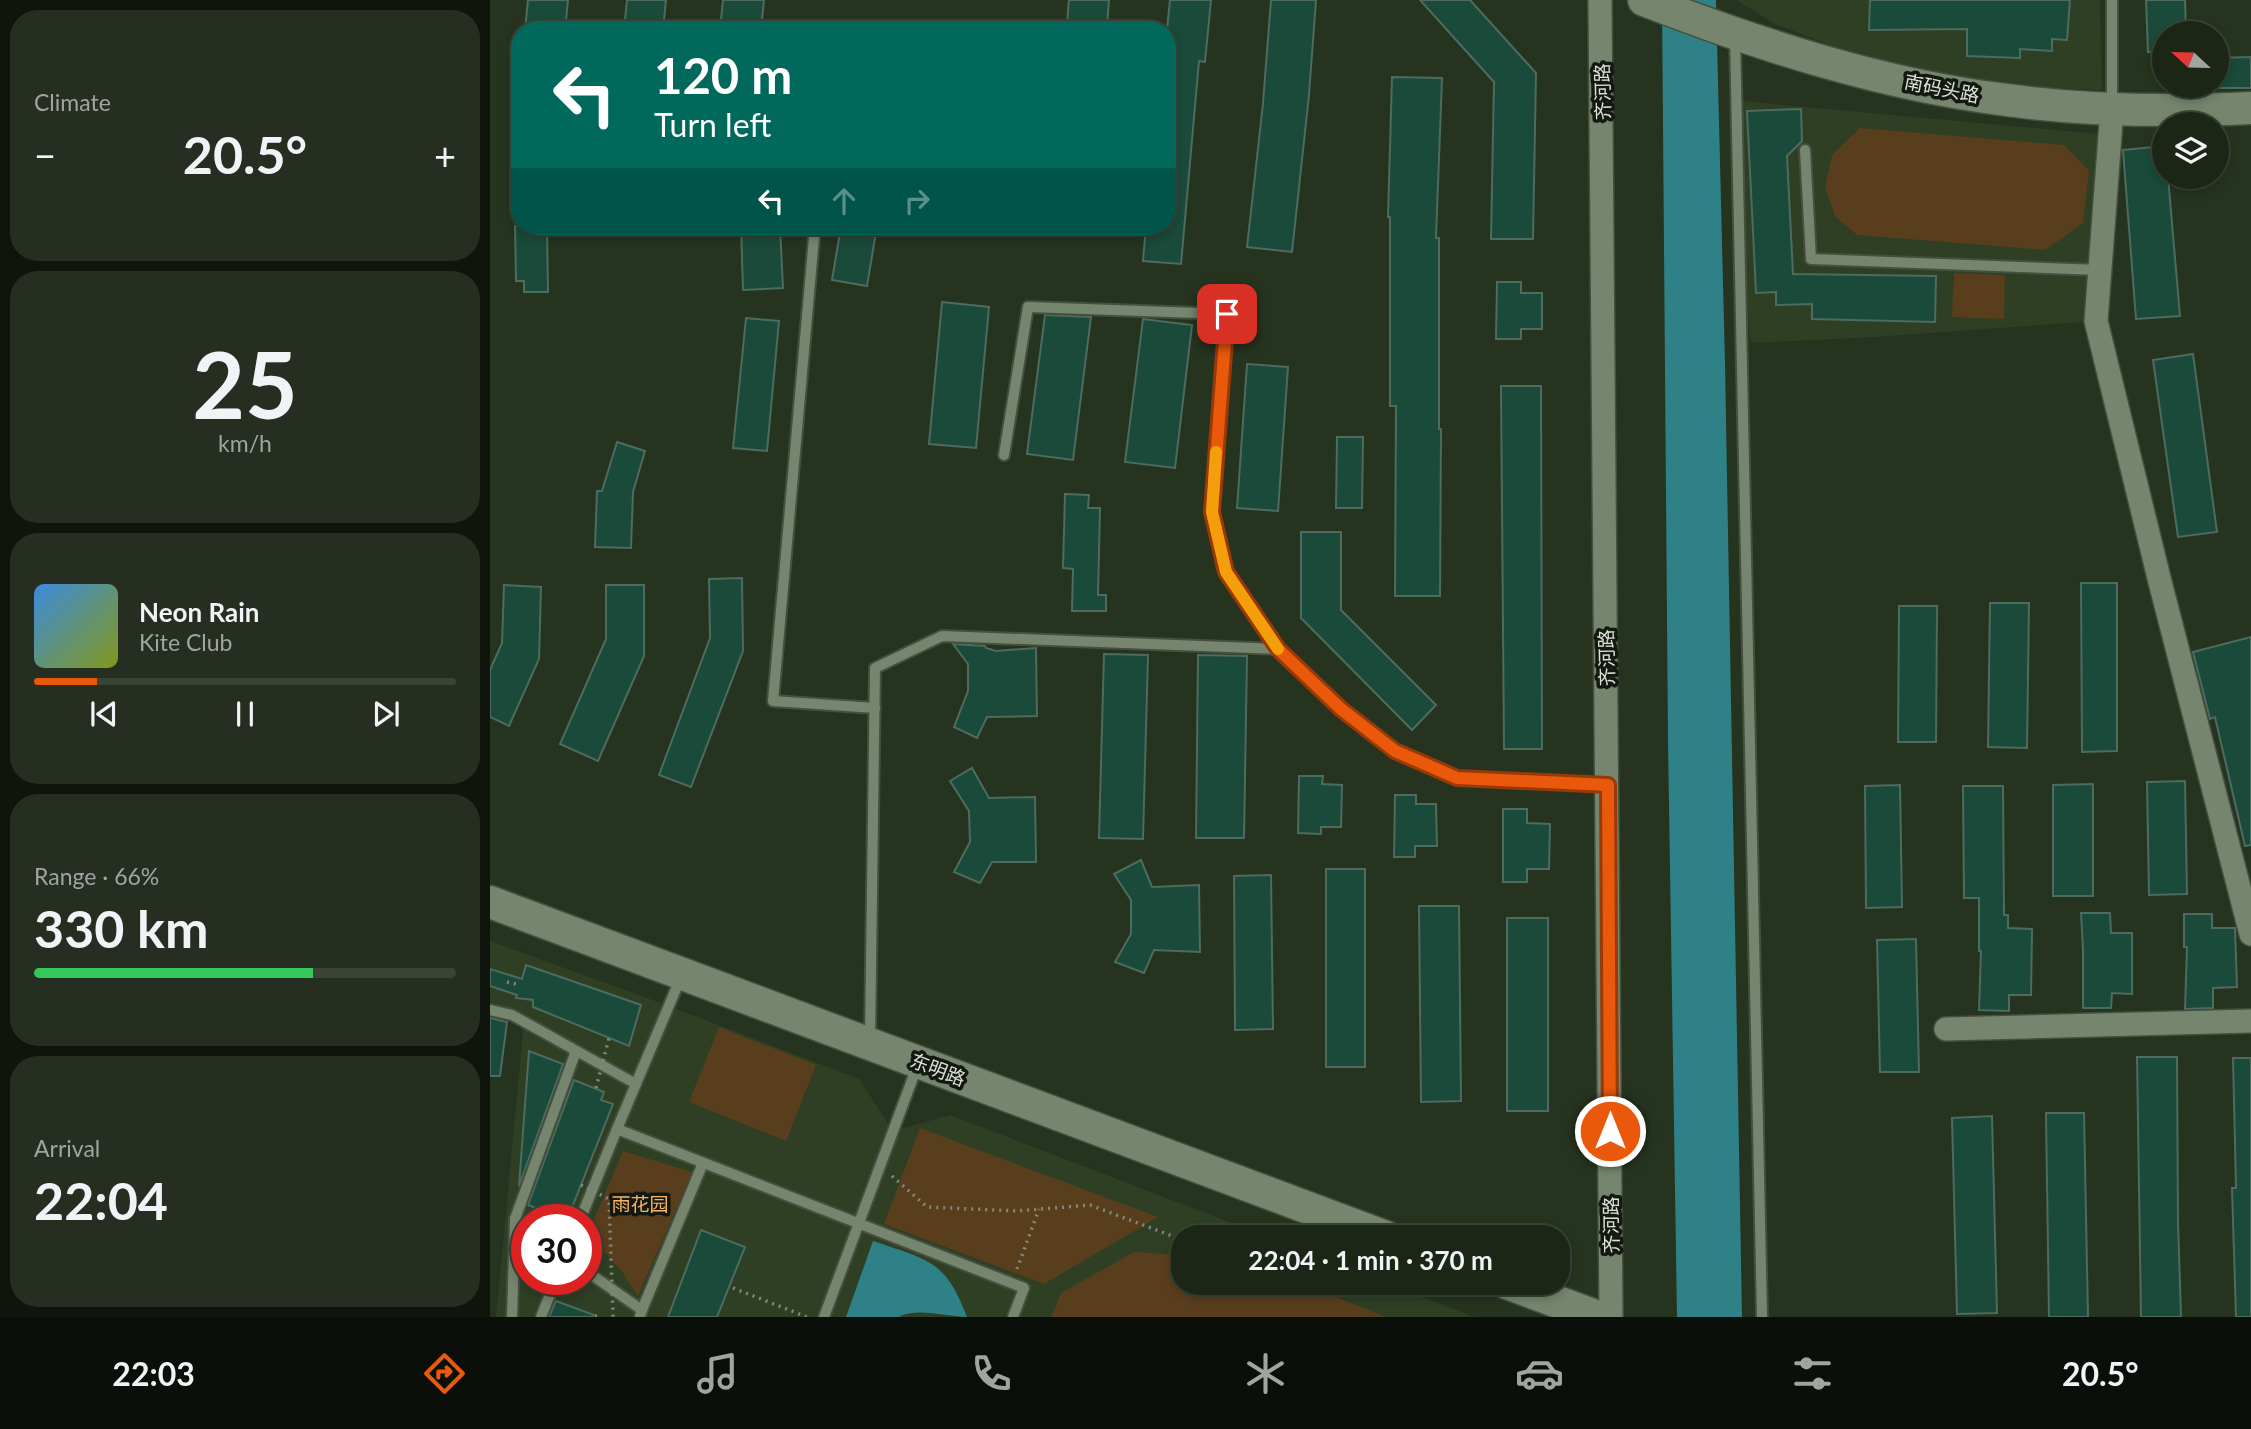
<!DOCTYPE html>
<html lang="en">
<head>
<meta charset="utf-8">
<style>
	:root { --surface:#1c2617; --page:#252e20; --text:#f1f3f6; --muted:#a0a5a1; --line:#3a4336; --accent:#ea580c }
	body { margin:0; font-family:Lato,"Noto Sans SC",sans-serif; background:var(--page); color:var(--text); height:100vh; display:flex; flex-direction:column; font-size:26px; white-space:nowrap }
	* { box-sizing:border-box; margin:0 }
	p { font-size:23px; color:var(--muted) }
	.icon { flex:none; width:38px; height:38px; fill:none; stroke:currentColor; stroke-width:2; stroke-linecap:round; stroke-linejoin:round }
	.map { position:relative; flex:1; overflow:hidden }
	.panel { display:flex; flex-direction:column; gap:10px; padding:10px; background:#0f150d; width:490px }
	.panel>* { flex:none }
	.banner { position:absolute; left:21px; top:21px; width:665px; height:214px; border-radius:28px; box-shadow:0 4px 10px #0003,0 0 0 2px var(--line); background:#00695c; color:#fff; overflow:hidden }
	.needle { width:46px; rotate:292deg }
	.fabs { position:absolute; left:1662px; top:21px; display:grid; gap:14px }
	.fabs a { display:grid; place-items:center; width:77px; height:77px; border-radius:50%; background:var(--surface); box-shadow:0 4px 10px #0003,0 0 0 2px var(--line); font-size:35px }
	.speed { position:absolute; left:21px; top:1204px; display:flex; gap:14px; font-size:35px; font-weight:700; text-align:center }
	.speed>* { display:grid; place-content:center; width:91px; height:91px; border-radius:50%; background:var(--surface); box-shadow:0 4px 10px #0003,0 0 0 2px var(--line); line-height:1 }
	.speed .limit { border:10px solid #d22; background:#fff; color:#111 }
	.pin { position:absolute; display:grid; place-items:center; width:60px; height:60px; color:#fff; margin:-30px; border-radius:14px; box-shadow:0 4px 10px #0006 }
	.me { position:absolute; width:77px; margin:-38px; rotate:0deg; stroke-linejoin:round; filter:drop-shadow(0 0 5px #0008) }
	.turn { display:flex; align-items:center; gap:24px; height:147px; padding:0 28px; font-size:32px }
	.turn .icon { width:91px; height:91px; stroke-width:2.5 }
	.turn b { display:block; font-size:49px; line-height:60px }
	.lanes { display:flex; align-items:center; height:66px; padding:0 28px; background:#0003; justify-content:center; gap:35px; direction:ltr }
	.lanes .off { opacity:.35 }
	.big { font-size:52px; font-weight:700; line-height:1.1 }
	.panel .card { flex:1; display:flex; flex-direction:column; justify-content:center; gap:10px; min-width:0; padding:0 24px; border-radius:28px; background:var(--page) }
	.panel .dial { align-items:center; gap:0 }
	.dial b { font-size:91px; line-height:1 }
	.song { display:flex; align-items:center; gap:21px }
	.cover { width:84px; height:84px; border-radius:10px; background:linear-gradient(135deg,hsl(210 70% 55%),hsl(70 70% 35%)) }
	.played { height:7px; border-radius:4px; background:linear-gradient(90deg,var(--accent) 15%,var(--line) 15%) }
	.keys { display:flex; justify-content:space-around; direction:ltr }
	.heat { display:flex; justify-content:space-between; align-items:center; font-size:38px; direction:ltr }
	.charge { height:10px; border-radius:5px; background:linear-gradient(90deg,#34c759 66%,var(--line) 0) }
	.trip { position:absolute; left:681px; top:1225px; width:399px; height:70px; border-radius:28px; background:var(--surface); box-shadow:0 4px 10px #0003,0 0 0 2px var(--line); font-weight:700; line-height:70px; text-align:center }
	.menu { display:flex; height:112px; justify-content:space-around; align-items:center; background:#0b0f09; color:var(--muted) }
	.menu .icon { width:49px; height:49px }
	.menu .selected { color:var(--accent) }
	.menu b { font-size:32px; color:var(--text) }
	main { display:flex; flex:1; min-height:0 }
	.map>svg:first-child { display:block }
	.built { fill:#2e3f24; fill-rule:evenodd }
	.green { fill:#593e1e }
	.water { fill:#2e8186 }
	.building { fill:#1a4a39; stroke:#4e6b5f; stroke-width:2 }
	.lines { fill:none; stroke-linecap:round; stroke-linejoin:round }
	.lane-casing { stroke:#444f3e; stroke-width:14 }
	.street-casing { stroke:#444f3e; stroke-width:26 }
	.secondary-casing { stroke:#444f3e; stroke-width:35 }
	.path { stroke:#808a7a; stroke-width:3.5; stroke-dasharray:2 5; stroke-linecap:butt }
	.lane { stroke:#76856d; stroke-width:10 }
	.street { stroke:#76856d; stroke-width:23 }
	.secondary { stroke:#76856d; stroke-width:32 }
	.path-bridge { stroke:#808a7a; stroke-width:3.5; stroke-dasharray:2 5; stroke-linecap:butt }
	.route-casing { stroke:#983908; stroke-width:18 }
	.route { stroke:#ea580c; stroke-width:12 }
	.slow { stroke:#f59e0b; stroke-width:12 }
	.labels { text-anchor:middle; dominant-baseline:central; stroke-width:7; stroke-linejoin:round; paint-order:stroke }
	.street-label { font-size:19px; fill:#dbe3d6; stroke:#131910 }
	.park-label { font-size:19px; fill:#fcb663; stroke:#131910 }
</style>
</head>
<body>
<main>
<section class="panel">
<div class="card"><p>Climate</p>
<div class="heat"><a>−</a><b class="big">20.5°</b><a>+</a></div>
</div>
<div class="card dial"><b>25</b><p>km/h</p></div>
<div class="card">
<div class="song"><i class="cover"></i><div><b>Neon Rain</b><p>Kite Club</p></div></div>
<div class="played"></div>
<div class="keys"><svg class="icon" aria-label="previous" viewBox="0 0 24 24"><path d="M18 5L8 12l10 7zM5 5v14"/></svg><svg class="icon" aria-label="pause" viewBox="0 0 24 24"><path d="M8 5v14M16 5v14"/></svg><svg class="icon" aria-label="next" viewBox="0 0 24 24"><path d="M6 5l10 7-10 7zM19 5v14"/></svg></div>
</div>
<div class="card"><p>Range · 66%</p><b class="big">330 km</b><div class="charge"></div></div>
<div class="card"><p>Arrival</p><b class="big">22:04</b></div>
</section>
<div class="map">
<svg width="1761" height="1317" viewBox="0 0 1761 1317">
	<rect width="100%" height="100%" fill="#26331f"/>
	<g class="built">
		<polygon points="1246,0 1610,0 1612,90 1510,86 1377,59 1285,24"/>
		<polygon points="1251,101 1620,135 1606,321 1384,337 1261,343 1255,304"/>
		<path d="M0 941 179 1006 369 1079 403 1131 460 1115 778 1237H693V1283H896L984 1317H6L34 1022 0 1015ZM37 1220H96V1279H37Z"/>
	</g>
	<g class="green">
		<polygon points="1370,128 1574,145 1599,171 1593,223 1555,250 1367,235 1345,216 1335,187 1342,155"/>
		<polygon points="1464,273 1515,275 1514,319 1462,317"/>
		<polygon points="229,1027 326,1065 296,1141 199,1102"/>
		<polygon points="430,1128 668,1217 554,1284 394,1224"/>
		<polygon points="133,1151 202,1172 148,1296 131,1270 98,1234"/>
		<polygon points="644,1252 693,1255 693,1283 811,1283 896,1317 561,1317 571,1293"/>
	</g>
	<g class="water">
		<polygon points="1172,0 1226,0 1235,364 1252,1317 1187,1317 1178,742"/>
		<path d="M383 1241C438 1260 455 1259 477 1317 457 1317 427 1307 409 1317H356Z"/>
	</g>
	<g class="building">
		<polygon points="38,0 78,0 75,30 35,30"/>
		<polygon points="137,0 176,0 173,30 134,30"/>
		<polygon points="233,0 274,0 271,30 230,30"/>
		<polygon points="579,0 619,0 617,26 577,22"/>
		<polygon points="680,0 721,0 715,62 709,61 691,264 653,261 656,226 677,226 677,30"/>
		<polygon points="781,0 826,0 819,95 802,252 757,247 773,103"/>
		<polygon points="930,0 980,0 1046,73 1043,239 1001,239 1004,82"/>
		<polygon points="1380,0 1580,0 1577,40 1562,39 1562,51 1530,49 1530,58 1477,56 1477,29 1379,30"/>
		<polygon points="1656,0 1695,0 1696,33 1675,33 1675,52 1658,52"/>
		<polygon points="1761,57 1761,88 1727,88 1727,58"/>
		<polygon points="902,77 952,78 946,238 949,238 949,429 951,429 950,596 905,596 906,406 900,406 900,217 898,217"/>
		<polygon points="1311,109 1312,141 1297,156 1303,274 1446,276 1445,322 1322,319 1322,304 1286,305 1286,292 1266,293 1257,111"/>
		<polygon points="1675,146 1675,177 1678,177 1690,316 1646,319 1633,150"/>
		<polygon points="25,226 57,226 58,292 34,292 34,281 26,281"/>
		<polygon points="251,226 290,226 293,288 253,290"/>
		<polygon points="351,226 387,226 377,286 342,280"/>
		<polygon points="1007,282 1031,282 1031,293 1052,293 1052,329 1031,329 1031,339 1006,339"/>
		<polygon points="452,302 499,307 486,448 439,444"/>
		<polygon points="555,315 601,317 583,460 537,454"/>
		<polygon points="256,318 289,321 277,451 243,448"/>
		<polygon points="653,319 702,325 685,468 635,462"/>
		<polygon points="1703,354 1727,532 1688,537 1663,360"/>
		<polygon points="757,364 798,367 788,511 747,508"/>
		<polygon points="1011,386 1051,386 1052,749 1014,749"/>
		<polygon points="847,437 873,437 872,508 846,508"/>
		<polygon points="127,442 155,451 143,492 141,548 105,547 107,491 112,491"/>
		<polygon points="575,494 599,495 598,508 610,508 608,595 616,595 616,611 582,611 583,569 573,568"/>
		<polygon points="811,532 851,532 851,610 946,705 922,730 811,618"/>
		<polygon points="252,578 253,651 201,787 169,775 220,638 219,579"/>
		<polygon points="1591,583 1627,583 1627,751 1592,752"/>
		<polygon points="14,585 51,587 49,659 19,726 0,717 0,670 12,643"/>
		<polygon points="116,585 154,585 154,656 108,761 70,744 116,639"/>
		<polygon points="1500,603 1539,603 1537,748 1498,747"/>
		<polygon points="1409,606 1447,606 1446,742 1408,742"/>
		<polygon points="1761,637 1761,845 1755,846 1725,717 1720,719 1703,652"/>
		<polygon points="463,644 495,646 496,648 506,651 546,648 547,716 497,717 487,738 464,727 478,691 478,664"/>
		<polygon points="614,654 658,655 653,839 609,838"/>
		<polygon points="708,655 757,656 754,838 706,838"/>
		<polygon points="482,768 499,798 545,797 546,862 502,862 490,883 464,872 480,842 479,811 460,781"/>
		<polygon points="809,776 833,776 832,784 852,785 851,827 831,827 831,834 808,833"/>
		<polygon points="1695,781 1697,894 1659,895 1657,782"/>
		<polygon points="1603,784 1603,896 1563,896 1563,785"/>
		<polygon points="1410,785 1412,907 1376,908 1375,786"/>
		<polygon points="1473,786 1513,786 1514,915 1518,915 1518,928 1542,929 1541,995 1519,995 1519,1011 1489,1010 1491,951 1489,951 1489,898 1474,898"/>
		<polygon points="905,795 926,795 926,804 946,804 947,846 925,846 925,857 904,857"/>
		<polygon points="1013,809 1037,809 1037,823 1060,824 1059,869 1037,869 1037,882 1013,882"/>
		<polygon points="651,860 662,887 709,885 710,952 664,950 654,973 625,962 641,934 641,900 624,874"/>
		<rect x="836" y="869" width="39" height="198"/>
		<polygon points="781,875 783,1029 745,1030 744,876"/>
		<polygon points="929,906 969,906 971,1101 931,1102"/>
		<polygon points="1591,913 1620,913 1621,933 1642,933 1642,994 1622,993 1621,1008 1593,1008 1593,950"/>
		<polygon points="1694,914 1722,914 1722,928 1745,928 1747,987 1723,988 1723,1008 1695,1009 1697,947 1694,947"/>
		<rect x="1017" y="918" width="41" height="193"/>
		<polygon points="1426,939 1429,1072 1390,1072 1387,940"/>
		<polygon points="36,965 151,1005 139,1046 43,1007 43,1000 26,998 27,995 0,986 0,969 32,979"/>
		<polygon points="0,1018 17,1022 10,1076 0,1076"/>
		<polygon points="39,1051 73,1064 29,1186"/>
		<polygon points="1647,1057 1687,1057 1688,1222 1691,1317 1651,1317"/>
		<polygon points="1743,1058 1761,1058 1761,1317 1746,1317 1742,1188 1746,1188"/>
		<polygon points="84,1080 114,1092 111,1100 123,1104 77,1220 75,1220 38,1205"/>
		<polygon points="1556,1113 1594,1113 1598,1317 1559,1317"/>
		<polygon points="1502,1116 1507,1313 1467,1314 1462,1118"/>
		<polygon points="211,1230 255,1247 227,1317 178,1317"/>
		<polygon points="66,1301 104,1315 103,1317 59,1317"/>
	</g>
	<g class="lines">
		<defs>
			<g id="lane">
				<polyline points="1622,0 1622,106"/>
				<polyline points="1245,36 1272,1317"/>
				<polyline points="1315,150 1321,259 1610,270"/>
				<polyline points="325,226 283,701 385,708"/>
				<polyline points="514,455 538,307 737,314 722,512 736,572 788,649 851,709 905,751 967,778 1118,785"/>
				<polyline points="0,1010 22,1015 146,1084"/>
				<polyline points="380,1040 385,668 452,636 788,649"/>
				<polyline points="127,1129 191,977"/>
				<polyline points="90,1220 127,1129 534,1288 523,1317"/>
				<polyline points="37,1228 25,1219 86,1051"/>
				<polyline points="96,1271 152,1310 150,1316"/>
				<polyline points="152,1310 213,1163"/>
				<polyline points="22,1317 25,1219"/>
				<polyline points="51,1317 66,1279"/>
				<polyline points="334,1317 428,1064"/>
			</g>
			<g id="street">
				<polyline points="1110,0 1121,1317"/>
				<polyline points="1622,109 1606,321 1670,582 1761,934"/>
				<polyline points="1456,1029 1761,1021"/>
			</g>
			<g id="secondary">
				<path d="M1154 0C1270 45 1393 85 1517 100 1598 111 1679 112 1761 108"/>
				<polyline points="0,902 896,1237"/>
				<polyline points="1017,1283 1108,1317"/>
			</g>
		</defs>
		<use href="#lane" class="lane-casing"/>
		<use href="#street" class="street-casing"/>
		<use href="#secondary" class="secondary-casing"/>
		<g class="path">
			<polyline points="17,982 30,985"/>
			<polyline points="402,1176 437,1207 527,1211 600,1205 693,1240"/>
			<polyline points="527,1269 549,1209"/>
			<polyline points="243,1288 317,1317"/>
			<polyline points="105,1316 112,1317"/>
		</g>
		<use href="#lane" class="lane"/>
		<use href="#street" class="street"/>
		<use href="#secondary" class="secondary"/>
		<g class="path-bridge">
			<polyline points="106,1088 119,1038"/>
			<polyline points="91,1185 119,1199 123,1317"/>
		</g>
	</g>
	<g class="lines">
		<defs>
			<polyline id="route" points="737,314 722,512 736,572 788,649 851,709 905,751 967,778 1118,785 1120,1131"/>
		</defs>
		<use href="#route" class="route-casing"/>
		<use href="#route" class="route"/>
		<polyline class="slow" points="726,452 722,512 736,572 788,649"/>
	</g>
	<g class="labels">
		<g class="street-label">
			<text transform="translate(1452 88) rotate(11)">南码头路</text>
			<text transform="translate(1112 92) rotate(-91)">齐河路</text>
			<text transform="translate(1116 658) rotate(-91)">齐河路</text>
			<text transform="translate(448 1069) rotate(21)">东明路</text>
			<text transform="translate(1120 1225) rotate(-90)">齐河路</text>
		</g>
		<g class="park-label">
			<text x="150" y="1203">雨花园</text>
		</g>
	</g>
</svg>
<div class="fabs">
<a><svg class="needle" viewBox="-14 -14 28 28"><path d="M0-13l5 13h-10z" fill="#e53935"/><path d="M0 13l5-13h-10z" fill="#a0a5a1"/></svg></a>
<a><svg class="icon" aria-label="layers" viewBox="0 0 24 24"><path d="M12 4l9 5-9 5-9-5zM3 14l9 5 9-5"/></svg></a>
</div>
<div class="speed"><div class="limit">30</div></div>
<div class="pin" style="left:737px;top:314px;background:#d93025"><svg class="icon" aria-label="arrive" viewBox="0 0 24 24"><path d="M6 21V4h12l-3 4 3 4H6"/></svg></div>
<svg class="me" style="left:1120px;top:1131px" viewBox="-20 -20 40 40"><circle r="17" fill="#ea580c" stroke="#fff" stroke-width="3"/><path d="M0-11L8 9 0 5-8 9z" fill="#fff"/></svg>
<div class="trip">22:04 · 1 min · 370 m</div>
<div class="banner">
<div class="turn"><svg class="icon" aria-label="left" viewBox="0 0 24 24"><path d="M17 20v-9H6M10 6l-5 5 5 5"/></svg><div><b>120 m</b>Turn left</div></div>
<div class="lanes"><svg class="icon" aria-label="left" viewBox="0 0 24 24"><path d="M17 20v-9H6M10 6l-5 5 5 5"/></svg><svg class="icon off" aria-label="ahead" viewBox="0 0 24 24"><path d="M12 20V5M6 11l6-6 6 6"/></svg><svg class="icon off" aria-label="right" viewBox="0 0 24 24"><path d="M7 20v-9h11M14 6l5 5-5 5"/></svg></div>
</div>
</div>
</main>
<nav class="menu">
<b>22:03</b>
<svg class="icon selected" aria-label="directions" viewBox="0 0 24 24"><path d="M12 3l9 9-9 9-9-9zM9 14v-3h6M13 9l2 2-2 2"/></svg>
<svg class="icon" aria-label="music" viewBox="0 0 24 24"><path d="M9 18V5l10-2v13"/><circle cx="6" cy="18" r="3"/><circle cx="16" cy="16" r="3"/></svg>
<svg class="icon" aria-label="phone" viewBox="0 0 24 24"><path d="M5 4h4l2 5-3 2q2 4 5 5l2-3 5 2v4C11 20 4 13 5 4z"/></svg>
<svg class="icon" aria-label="climate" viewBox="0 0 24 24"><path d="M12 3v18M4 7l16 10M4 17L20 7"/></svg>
<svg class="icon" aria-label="car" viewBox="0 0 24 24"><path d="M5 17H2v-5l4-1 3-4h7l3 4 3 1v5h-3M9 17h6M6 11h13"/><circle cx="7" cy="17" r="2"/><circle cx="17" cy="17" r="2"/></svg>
<svg class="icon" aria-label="filters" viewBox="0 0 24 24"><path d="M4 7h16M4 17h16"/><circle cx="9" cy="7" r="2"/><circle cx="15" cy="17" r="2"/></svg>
<b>20.5°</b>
</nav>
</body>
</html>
